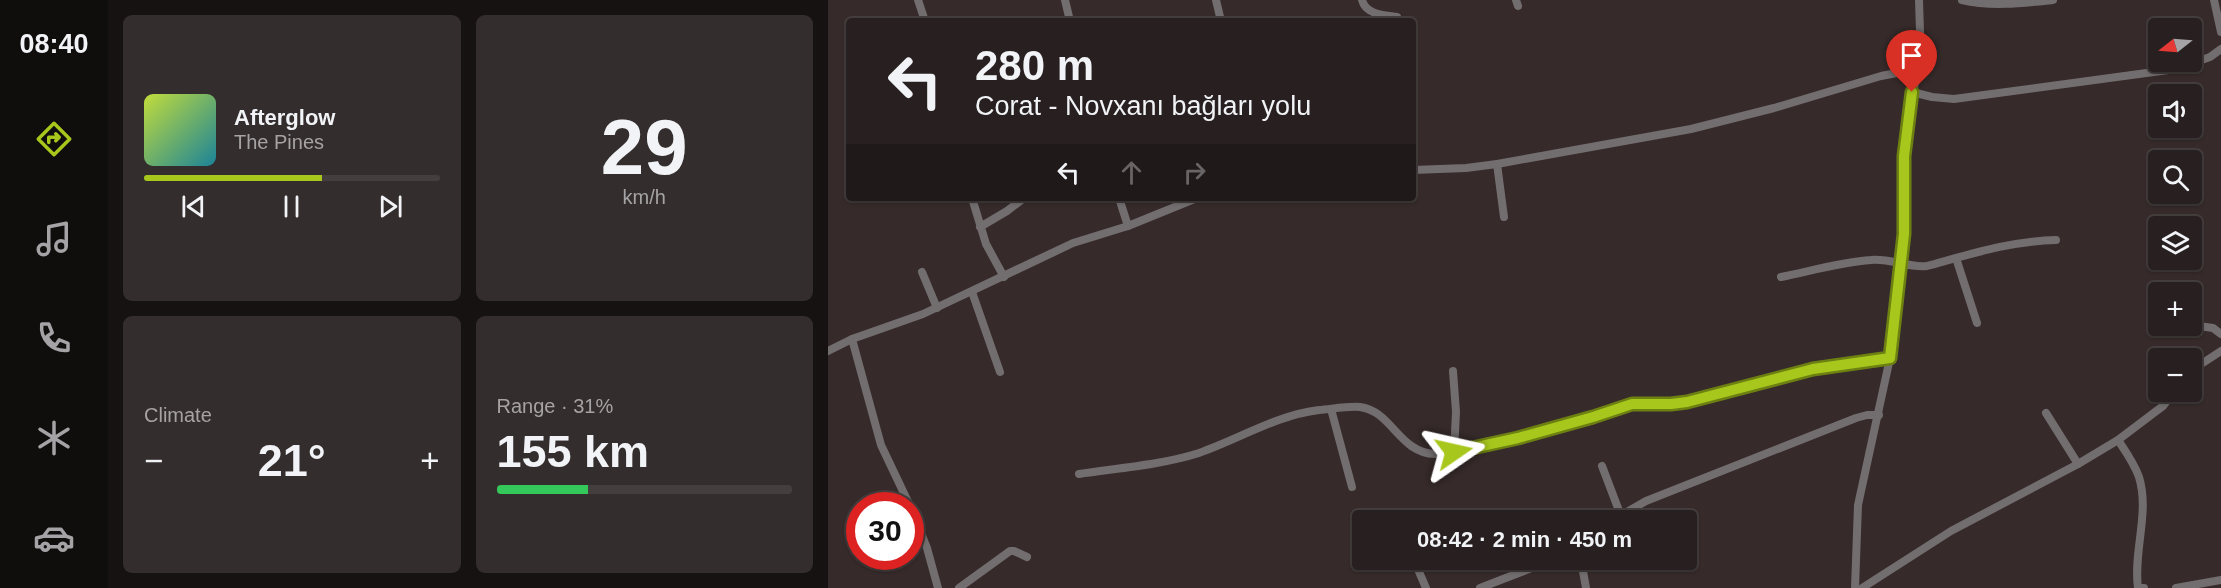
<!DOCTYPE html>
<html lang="en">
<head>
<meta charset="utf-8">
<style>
	:root { --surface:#282020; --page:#342d2d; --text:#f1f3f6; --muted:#a5a3a5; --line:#443e3e; --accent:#a8c71c }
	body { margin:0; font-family:Arial,sans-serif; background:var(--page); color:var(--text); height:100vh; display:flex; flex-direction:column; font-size:22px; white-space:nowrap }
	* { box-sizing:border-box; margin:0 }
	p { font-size:20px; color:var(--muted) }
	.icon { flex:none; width:33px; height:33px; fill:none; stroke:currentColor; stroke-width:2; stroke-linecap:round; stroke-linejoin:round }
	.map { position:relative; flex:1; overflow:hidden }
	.side { display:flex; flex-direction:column; gap:15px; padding:15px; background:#161212; width:720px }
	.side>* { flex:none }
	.top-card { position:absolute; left:18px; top:18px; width:570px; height:183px; border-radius:6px; box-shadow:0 2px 4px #0004,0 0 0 2px var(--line); background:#282020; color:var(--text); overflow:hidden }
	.needle { width:39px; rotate:253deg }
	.tools { position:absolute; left:1320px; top:18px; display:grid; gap:12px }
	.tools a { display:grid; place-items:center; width:54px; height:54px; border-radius:6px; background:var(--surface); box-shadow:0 2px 4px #0004,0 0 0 2px var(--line); font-size:30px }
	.speed { position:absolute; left:18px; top:492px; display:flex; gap:12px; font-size:30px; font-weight:700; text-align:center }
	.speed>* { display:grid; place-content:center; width:78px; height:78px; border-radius:50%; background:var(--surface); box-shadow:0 2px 4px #0004,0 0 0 2px var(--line); line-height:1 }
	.speed .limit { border:9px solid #d22; background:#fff; color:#111 }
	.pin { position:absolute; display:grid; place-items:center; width:51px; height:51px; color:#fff; margin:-62px -26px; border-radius:50% 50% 50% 0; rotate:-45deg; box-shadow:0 0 6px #0007 }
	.pin .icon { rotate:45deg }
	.me { position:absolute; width:66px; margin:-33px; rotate:79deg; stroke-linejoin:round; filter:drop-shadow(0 0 4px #0008) }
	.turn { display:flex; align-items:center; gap:21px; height:126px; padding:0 30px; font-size:27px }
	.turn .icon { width:78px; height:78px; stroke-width:2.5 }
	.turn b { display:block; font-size:42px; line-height:51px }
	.lanes { display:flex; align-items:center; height:57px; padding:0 30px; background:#0003; justify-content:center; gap:30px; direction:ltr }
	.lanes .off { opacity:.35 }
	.big { font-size:45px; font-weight:600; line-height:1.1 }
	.side .tile { flex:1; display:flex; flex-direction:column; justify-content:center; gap:9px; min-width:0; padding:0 21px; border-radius:9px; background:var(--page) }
	.side .dial { align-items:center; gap:0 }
	.dial b { font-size:78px; line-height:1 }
	.song { display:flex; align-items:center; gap:18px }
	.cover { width:72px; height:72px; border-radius:9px; background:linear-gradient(135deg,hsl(70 70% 55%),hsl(190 70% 35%)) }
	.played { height:6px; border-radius:3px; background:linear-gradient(90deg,var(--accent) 60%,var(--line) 60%) }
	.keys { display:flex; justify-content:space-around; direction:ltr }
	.heat { display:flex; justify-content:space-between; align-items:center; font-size:33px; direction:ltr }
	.charge { height:9px; border-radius:4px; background:linear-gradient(90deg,#34c759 31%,var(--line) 0) }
	.side .tiles { flex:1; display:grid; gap:15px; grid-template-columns:repeat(2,1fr) }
	.trip { position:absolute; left:524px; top:510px; width:345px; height:60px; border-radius:6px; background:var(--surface); box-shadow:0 2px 4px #0004,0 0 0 2px var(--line); font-weight:600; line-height:60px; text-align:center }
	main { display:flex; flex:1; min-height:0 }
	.tab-bar { display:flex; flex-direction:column; width:108px; justify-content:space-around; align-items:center; background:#100d0d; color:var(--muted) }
	.tab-bar .icon { width:42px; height:42px }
	.tab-bar .selected { color:var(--accent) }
	.tab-bar b { font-size:27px; color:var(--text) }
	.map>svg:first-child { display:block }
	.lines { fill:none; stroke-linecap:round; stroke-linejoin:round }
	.street { stroke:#726d6e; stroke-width:8 }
	.route-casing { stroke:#6d8112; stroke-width:15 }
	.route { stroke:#a8c71c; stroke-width:10 }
</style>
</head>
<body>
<main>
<nav class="tab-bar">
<b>08:40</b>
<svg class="icon selected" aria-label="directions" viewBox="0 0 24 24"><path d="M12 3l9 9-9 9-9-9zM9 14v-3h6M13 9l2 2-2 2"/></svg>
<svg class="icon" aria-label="music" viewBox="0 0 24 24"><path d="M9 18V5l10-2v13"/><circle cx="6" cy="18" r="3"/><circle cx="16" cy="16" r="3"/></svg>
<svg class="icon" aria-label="phone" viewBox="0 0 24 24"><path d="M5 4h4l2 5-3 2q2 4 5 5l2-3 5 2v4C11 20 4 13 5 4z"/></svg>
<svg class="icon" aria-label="climate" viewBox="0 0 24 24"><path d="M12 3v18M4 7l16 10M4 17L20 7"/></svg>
<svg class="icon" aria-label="car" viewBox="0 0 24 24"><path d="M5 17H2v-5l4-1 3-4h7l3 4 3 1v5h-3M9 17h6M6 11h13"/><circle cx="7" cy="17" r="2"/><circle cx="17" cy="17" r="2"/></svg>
</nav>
<section class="side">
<div class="tiles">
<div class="tile">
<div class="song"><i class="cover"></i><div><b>Afterglow</b><p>The Pines</p></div></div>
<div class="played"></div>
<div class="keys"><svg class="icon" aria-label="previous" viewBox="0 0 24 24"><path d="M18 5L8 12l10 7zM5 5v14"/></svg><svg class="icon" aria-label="pause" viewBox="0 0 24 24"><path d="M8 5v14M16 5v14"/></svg><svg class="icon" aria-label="next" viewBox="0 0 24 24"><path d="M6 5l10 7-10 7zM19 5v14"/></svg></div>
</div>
<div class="tile dial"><b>29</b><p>km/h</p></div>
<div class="tile"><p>Climate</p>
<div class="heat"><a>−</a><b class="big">21°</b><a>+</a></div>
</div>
<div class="tile"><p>Range · 31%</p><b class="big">155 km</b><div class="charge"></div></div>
</div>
</section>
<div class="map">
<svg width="1393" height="588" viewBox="0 0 1393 588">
	<rect width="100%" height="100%" fill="#362a2a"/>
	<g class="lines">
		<g class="street">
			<polyline points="90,0 97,21"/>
			<polyline points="237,0 242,21"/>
			<polyline points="388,0 393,21"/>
			<path d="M534 0C538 15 556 15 569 17"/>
			<polyline points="688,0 690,6"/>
			<path d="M1134 0C1163 7 1196 3 1225 0"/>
			<polyline points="1386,0 1393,32"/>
			<polyline points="1084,92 1104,97 1126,99 1348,69 1382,57 1393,49"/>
			<polyline points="669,164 676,217"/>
			<polyline points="585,170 638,168 669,164 863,129 946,108 1053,76 1074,72 1087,74"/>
			<polyline points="144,198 158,244 176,277"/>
			<polyline points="291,198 300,226"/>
			<polyline points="152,227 179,211 196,198"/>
			<polyline points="1128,258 1149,323"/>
			<polyline points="94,272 109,308"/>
			<path d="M953 277C983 271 1013 262 1043 260 1062 258 1080 268 1099 266 1143 254 1183 241 1228 240"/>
			<polyline points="144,292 172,372"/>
			<polyline points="1364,325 1385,328 1393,334"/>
			<polyline points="24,339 53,445 82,506"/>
			<polyline points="0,351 24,339 95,314 245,243 300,226 369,198"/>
			<polyline points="1364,370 1393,351"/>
			<polyline points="625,371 628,412 626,452"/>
			<polyline points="503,409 524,487"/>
			<polyline points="1218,413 1250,464"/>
			<path d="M1290 440C1298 452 1306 463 1311 477 1322 513 1305 551 1310 588H1316"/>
			<polyline points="774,466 793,516"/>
			<path d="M251 474C291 468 333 465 371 453 411 439 449 415 491 410 504 409 519 406 532 407 564 411 571 453 607 454 624 455 643 449 660 445 696 437 731 428 766 417 778 413 791 406 804 404 822 401 841 405 859 402L985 369 1062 358"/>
			<polyline points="82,506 99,548 110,588"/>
			<polyline points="785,520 818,501 1028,418 1039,415 1051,415"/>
			<polyline points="586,560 598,588"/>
			<polyline points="753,560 758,588"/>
			<polyline points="131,588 182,551 186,551 199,557"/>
			<polyline points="652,588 724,560"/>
			<polyline points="1027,588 1030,505 1062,358 1073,264 1076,234 1076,157 1091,54 1092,32 1091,0"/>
			<polyline points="1034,588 1123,531 1250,464 1290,440 1335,406 1346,392"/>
			<polyline points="1348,588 1393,580"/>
		</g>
	</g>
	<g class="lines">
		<defs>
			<polyline id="route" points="626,452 690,438 765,417 804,404 843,404 859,402 985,369 1062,358 1076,234 1076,156 1084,92"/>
		</defs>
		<use href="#route" class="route-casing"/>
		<use href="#route" class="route"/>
	</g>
</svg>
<div class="tools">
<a><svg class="needle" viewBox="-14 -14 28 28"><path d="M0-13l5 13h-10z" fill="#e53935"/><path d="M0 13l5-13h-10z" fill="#a5a3a5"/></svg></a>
<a><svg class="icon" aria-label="sound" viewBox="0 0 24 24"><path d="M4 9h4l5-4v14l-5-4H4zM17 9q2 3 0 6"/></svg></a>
<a><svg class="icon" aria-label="search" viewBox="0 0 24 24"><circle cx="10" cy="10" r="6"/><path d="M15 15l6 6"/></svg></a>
<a><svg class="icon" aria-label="layers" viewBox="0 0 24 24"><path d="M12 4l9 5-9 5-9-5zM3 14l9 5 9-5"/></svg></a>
<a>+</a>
<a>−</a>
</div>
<div class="speed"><div class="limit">30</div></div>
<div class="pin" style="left:1084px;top:92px;background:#d93025"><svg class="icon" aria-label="arrive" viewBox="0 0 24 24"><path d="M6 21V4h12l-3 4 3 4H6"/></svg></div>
<svg class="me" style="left:626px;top:452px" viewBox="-20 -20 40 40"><path d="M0-17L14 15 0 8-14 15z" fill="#a8c71c" stroke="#fff" stroke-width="4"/></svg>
<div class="trip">08:42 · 2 min · 450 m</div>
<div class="top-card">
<div class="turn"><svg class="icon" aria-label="left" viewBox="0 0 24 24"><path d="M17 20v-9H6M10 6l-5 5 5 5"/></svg><div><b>280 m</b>Corat - Novxanı bağları yolu</div></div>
<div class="lanes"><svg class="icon" aria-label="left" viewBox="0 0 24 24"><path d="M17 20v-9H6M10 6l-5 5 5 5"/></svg><svg class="icon off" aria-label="ahead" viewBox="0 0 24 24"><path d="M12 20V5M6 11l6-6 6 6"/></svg><svg class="icon off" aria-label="right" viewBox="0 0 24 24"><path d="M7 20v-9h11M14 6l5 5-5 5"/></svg></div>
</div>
</div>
</main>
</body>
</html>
